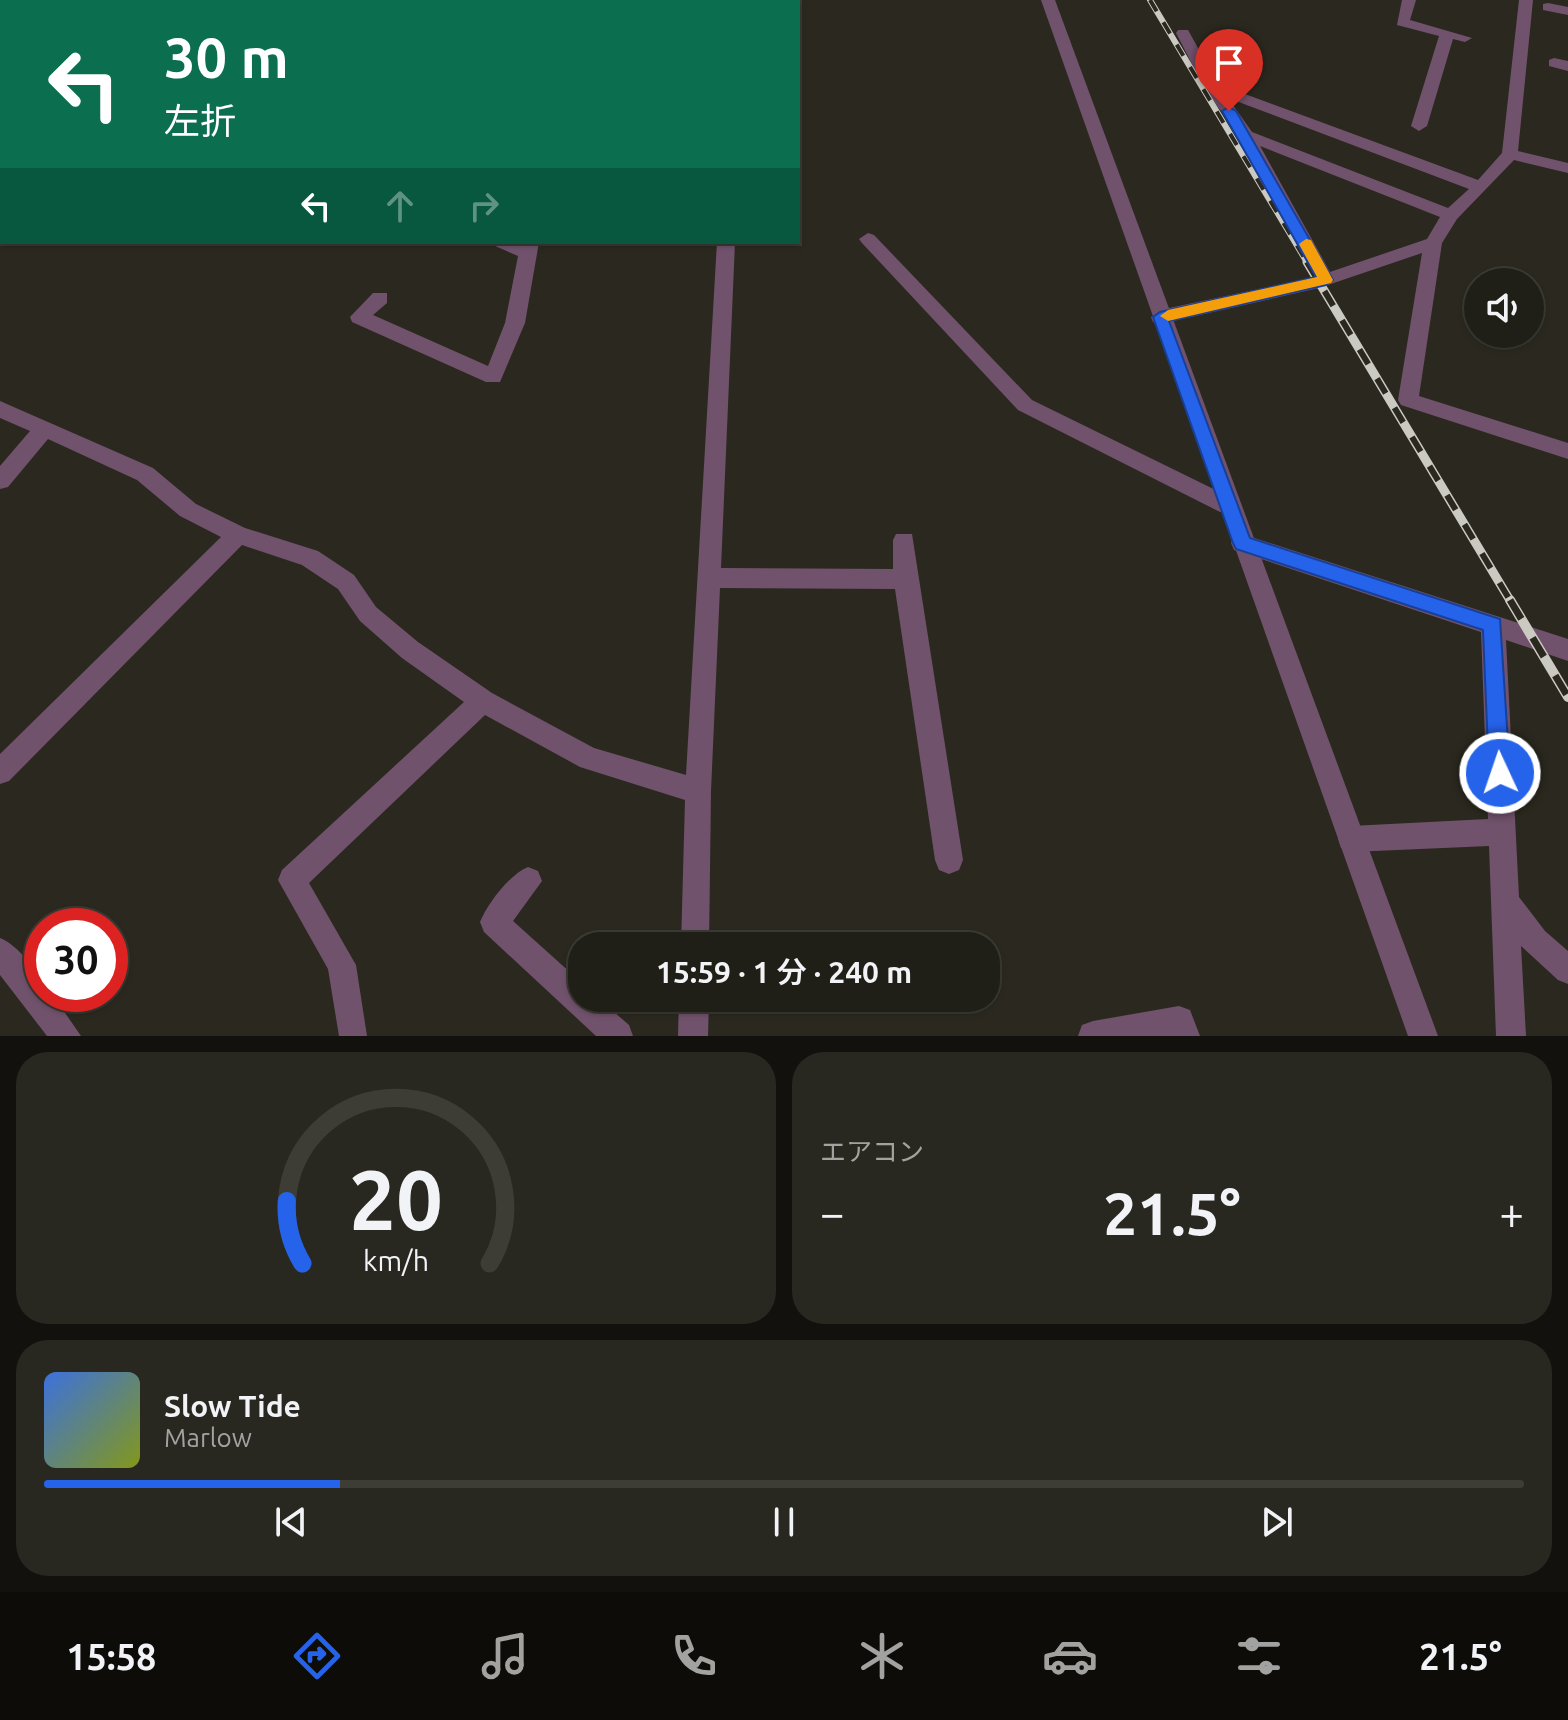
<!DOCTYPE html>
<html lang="ja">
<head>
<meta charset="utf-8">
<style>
	:root { --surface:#201f17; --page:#282720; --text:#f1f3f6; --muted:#a2a2a1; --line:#3d3d36; --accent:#2563eb }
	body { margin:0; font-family:Ubuntu,"Noto Sans JP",sans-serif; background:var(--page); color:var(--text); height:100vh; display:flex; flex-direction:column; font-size:30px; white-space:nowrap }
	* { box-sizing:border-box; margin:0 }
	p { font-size:26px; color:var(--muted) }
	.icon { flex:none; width:44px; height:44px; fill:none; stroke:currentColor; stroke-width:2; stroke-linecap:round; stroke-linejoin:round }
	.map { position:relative; height:1036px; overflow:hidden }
	.panel { display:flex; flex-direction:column; gap:16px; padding:16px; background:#12110d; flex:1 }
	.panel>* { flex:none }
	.hud { position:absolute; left:0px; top:0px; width:800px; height:244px; box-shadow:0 2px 6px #0004,0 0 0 2px var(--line); background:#0b6e4f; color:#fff; overflow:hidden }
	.fabs { position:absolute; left:1464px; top:268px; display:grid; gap:16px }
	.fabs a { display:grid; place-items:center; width:80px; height:80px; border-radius:50%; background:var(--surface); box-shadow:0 2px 6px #0004,0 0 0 2px var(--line); font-size:40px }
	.speed { position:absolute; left:24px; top:908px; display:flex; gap:16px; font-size:40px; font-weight:700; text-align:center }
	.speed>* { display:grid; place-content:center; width:104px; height:104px; border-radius:50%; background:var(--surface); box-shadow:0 2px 6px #0004,0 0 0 2px var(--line); line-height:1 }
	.speed .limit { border:12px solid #d22; background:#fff; color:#111 }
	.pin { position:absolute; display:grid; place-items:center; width:68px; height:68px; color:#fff; margin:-82px -34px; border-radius:50% 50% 50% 0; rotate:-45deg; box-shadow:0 0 8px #0007 }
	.pin .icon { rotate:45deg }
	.me { position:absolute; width:88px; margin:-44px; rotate:357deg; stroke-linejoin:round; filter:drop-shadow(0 0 6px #0008) }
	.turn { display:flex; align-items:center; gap:28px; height:168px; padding:0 32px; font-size:36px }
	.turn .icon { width:104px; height:104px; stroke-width:2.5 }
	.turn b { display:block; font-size:56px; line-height:68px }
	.lanes { display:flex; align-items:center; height:76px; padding:0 32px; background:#0003; justify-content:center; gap:40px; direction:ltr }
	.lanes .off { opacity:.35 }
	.big { font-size:60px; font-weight:600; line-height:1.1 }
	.panel .card { flex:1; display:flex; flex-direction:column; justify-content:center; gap:12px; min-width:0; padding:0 28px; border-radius:32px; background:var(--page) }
	.panel .dial { align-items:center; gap:0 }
	.dial svg { height:208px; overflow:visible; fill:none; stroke:var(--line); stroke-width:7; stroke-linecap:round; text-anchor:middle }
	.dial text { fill:var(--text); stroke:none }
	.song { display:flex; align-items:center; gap:24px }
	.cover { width:96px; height:96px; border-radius:12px; background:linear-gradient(135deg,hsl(220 70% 55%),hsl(70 70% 35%)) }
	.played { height:8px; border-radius:4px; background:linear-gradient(90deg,var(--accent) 20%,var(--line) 20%) }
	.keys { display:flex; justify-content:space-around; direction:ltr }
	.heat { display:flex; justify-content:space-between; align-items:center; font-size:44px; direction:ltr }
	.panel .tiles { flex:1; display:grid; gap:16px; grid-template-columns:1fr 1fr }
	.card:last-child { grid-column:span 2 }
	.trip { position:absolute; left:568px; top:932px; width:432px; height:80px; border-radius:32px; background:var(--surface); box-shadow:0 2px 6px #0004,0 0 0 2px var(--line); font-weight:600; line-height:80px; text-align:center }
	.tabs { display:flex; height:128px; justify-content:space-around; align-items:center; background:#0d0c09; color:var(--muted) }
	.tabs .icon { width:56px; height:56px }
	.tabs .active { color:var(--accent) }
	.tabs b { font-size:36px; color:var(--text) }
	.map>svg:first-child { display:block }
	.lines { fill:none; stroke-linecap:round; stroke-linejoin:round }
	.minor { fill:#71526c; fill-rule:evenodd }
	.tertiary { fill:#71526c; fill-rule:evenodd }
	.rail-far2-casing { stroke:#cbcac2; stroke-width:6 }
	.rail-far1-casing { stroke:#cbcac2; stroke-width:9 }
	.rail-casing { stroke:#cbcac2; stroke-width:10 }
	.rail-far2 { stroke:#2b291f; stroke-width:4; stroke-dasharray:13; stroke-linecap:butt }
	.rail-far1 { stroke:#2b291f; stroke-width:6; stroke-dasharray:17; stroke-linecap:butt }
	.rail { stroke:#2b291f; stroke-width:7; stroke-dasharray:22; stroke-linecap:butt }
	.route { fill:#2563eb; stroke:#184099; stroke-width:2 }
	.slow { fill:#f59e0b }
</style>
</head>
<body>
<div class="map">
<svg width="1568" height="1036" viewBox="0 0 1568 1036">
	<rect width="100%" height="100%" fill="#2b291f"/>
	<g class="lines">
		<g class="minor">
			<polygon points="31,0 46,0 47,2 32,2"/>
			<polygon points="250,0 267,0 249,2"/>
			<polygon points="324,0 350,0 351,2 325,2"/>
			<polygon points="409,0 424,0 408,2"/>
			<polygon points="564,0 588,0 589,2 565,2"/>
			<polygon points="1402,0 1416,0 1410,20 1472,38 1465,42 1453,39 1427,126 1419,131 1411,126 1439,36 1397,25"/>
			<path d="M1519 0H1533L1518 151 1568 163V173L1514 160 1457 219 1442 243 1419 396 1568 443V459L1401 405 1398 400 1422 253 1319 288 1160 324 1153 322 1151 317 1160 310 1315 277 1238 135 1204 87 1176 33 1178 30H1188L1218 84 1478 180 1502 153ZM1228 98 1469 189 1448 208 1252 132ZM1260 146 1440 217 1427 239 1330 272Z"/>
			<polygon points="1548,3 1568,7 1568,15 1543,10 1543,4"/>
			<polygon points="1554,58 1568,61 1568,71 1549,66 1549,60"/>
			<polygon points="0,163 2,163 0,174"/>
			<polygon points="868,233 874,235 1032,400 1236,500 1239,506 1236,512 1220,512 1018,410 862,243 859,239"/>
			<polygon points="486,242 539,242 525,323 500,382 486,382 352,322 350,317 373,293 387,293 387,303 373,315 488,366 505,323 518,256"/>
			<polygon points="717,242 735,242 721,568 893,569 893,540 896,534 912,534 963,860 959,870 949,874 939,870 935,860 895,589 720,588 711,791 709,946 681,946 685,800 580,767 485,715 309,883 356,965 367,1036 339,1036 328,969 278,880 282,870 464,702 402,658 360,621 338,589 302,565 242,545 9,781 0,784 0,754 221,537 180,516 137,480 48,439 8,487 0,489 0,466 30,431 0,418 0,401 153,468 196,504 245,528 318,551 354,575 376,607 418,642 492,693 594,748 686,775"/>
			<polygon points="1242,534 1568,639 1568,661 1506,640 1519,897 1545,931 1568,951 1568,984 1558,980 1521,946 1526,1036 1496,1036 1489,846 1351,852 1341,848 1338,839 1341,830 1351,826 1488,819 1481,632 1234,550 1231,543 1234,536"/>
			<path d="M528 867 538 871 542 881 513 921 582 983V998H598L629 1025 633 1036H596L484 932 480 922C488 903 509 875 528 867Z"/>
			<path d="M0 938C18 945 42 974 42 994H52L81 1036H47L0 975Z"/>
			<polygon points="679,998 709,998 708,1036 678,1036"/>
			<polygon points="1179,1006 1190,1010 1200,1036 1078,1036 1082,1025 1093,1021"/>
		</g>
		<polygon class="tertiary" points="1041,0 1055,0 1438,1036 1408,1036"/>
		<defs>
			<polyline id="rail-far2" points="1150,0 1308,264"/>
			<polyline id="rail-far1" points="1307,262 1511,602"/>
			<polyline id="rail" points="1510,600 1568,697"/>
		</defs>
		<use href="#rail-far2" class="rail-far2-casing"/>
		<use href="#rail-far1" class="rail-far1-casing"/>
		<use href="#rail" class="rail-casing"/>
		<use href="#rail-far2" class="rail-far2"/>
		<use href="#rail-far1" class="rail-far1"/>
		<use href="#rail" class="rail"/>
	</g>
	<polygon class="route" points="1229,107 1236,111 1333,280 1326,285 1169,321 1250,538 1500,619 1510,773 1507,780 1500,783 1492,780 1489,773 1483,630 1236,549 1233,543 1153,317 1160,312 1316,277 1222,111"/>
	<polygon class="slow" points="1306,239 1311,240 1333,280 1331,283 1168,321 1160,316 1168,310 1317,277 1299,244"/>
</svg>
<div class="fabs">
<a><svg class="icon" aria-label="sound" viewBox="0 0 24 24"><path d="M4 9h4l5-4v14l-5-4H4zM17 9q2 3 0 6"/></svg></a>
</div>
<div class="speed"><div class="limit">30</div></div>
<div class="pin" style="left:1229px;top:111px;background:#d93025"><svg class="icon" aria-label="arrive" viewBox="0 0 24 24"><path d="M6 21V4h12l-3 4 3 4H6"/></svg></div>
<svg class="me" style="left:1500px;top:773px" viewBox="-20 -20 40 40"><circle r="17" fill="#2563eb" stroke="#fff" stroke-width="3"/><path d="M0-11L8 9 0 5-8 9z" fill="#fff"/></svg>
<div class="trip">15:59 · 1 分 · 240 m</div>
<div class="hud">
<div class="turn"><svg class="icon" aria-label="left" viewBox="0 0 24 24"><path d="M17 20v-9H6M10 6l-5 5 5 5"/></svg><div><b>30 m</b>左折</div></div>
<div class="lanes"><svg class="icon" aria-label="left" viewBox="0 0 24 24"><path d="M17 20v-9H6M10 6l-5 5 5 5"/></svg><svg class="icon off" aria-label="ahead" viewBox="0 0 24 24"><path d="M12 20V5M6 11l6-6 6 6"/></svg><svg class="icon off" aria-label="right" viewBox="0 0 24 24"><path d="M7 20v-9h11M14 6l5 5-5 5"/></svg></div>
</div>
</div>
<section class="panel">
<div class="tiles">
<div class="card dial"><svg viewBox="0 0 100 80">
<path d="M14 69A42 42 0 1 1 86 69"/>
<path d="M14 69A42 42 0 0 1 8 45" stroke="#2563eb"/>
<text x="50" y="56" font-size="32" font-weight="700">20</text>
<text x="50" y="72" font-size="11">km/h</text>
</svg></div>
<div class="card"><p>エアコン</p>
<div class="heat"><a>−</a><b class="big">21.5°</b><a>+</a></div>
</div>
<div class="card">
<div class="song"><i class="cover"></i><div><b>Slow Tide</b><p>Marlow</p></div></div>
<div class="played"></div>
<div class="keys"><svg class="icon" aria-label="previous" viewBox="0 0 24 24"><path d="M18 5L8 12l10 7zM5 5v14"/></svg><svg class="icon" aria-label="pause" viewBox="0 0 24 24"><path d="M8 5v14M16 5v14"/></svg><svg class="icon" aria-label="next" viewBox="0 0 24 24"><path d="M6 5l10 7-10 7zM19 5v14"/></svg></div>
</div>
</div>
</section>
<nav class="tabs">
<b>15:58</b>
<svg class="icon active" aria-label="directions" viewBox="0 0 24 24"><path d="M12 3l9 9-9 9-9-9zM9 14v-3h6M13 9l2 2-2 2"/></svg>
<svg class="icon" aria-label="music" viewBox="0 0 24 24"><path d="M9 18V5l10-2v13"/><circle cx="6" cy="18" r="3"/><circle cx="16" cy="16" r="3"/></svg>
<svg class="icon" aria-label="phone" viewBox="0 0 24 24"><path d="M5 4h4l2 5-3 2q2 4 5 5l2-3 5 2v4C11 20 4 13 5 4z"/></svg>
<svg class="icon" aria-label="climate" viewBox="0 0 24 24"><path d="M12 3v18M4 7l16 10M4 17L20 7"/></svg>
<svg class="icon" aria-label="car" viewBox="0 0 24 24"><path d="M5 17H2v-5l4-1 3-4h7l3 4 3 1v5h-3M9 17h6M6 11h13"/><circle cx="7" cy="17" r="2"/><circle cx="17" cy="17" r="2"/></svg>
<svg class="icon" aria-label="filters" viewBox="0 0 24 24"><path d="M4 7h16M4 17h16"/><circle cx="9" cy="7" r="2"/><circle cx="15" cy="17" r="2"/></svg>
<b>21.5°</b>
</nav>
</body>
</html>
